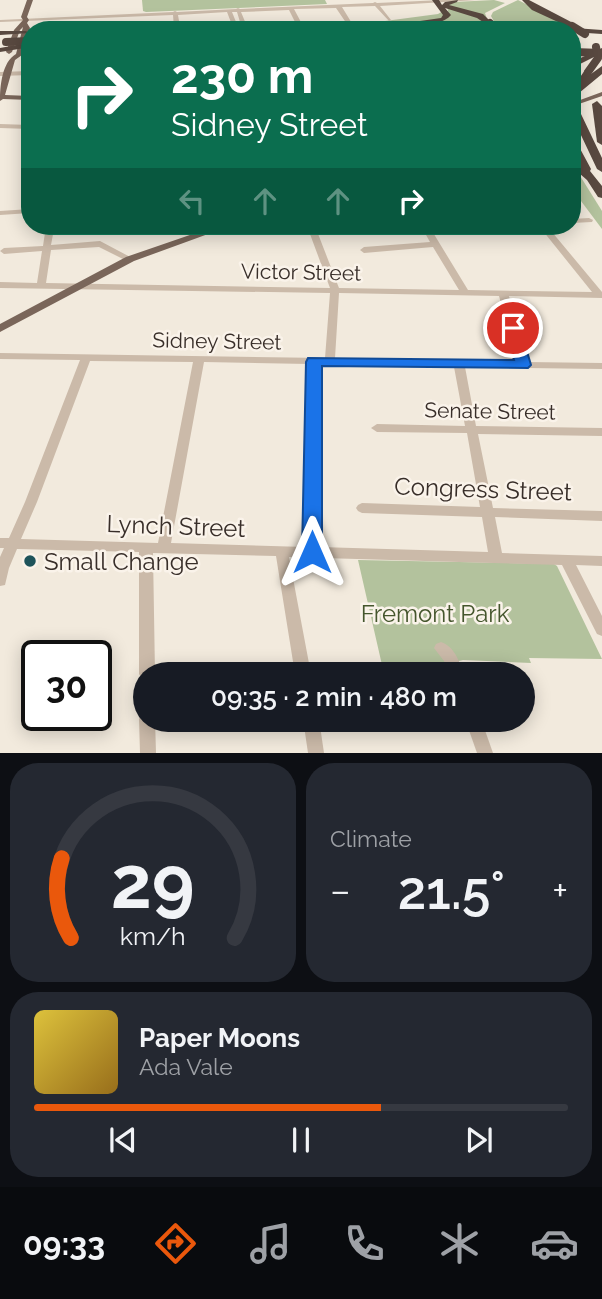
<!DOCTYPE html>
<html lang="en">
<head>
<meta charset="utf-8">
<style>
	:root { --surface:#171b24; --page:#242831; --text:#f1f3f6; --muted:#9ea1a6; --line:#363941; --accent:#ea580c }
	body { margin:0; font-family:Raleway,sans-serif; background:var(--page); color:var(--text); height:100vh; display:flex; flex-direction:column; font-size:26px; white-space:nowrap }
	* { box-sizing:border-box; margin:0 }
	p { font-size:23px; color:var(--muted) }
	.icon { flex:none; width:38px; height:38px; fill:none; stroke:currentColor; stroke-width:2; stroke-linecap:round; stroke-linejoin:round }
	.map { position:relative; height:753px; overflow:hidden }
	.panel { display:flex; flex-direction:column; gap:10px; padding:10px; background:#0d0f14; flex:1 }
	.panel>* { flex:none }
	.top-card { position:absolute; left:21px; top:21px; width:560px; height:214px; border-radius:28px; box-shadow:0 4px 18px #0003; background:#0b6e4f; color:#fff; overflow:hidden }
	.speed { position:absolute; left:21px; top:640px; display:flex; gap:14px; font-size:35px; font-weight:700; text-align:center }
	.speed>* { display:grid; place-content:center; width:91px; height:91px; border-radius:50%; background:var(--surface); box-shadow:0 4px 18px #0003; line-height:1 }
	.speed .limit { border:4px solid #111; border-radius:10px; background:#fff; color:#111 }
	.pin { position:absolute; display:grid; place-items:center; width:60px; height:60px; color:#fff; margin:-30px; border:4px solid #fff; border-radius:50%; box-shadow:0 2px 7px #0007 }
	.me { position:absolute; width:77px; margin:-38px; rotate:0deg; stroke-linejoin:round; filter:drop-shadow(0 0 5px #0008) }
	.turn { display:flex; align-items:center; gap:24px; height:147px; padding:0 35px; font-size:32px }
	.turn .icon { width:91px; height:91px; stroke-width:2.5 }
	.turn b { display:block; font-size:49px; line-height:60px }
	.lanes { display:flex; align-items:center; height:66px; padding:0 35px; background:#0003; justify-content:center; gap:35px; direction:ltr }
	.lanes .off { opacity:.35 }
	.big { font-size:52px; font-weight:600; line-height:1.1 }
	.panel .widget { flex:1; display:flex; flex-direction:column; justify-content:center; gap:10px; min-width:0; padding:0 24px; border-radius:28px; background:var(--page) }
	.panel .dial { align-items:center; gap:0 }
	.dial svg { height:182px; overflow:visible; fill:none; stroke:var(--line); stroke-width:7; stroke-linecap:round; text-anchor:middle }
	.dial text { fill:var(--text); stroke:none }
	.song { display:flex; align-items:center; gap:21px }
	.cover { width:84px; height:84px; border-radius:10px; background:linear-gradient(135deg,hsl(50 70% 55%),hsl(40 70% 35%)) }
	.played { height:7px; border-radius:4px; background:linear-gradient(90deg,var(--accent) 65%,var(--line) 65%) }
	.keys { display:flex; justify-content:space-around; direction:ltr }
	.heat { display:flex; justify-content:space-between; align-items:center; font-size:38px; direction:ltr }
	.panel .tiles { flex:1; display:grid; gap:10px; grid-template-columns:1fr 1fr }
	.widget:last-child { grid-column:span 2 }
	.trip { position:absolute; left:133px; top:662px; width:402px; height:70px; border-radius:35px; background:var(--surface); box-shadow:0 4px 18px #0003; font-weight:600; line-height:70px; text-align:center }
	.tabs { display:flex; height:112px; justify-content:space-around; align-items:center; background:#090b0e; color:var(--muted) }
	.tabs .icon { width:49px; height:49px }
	.tabs .selected { color:var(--accent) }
	.tabs b { font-size:32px; color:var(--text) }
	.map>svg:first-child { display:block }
	.green { fill:#b3c29d }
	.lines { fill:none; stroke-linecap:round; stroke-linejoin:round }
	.minor { fill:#cbbaa9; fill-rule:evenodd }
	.major { fill:#7a665a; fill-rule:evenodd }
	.highway { fill:#594940; fill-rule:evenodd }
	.major-bridge { stroke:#7a665a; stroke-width:8 }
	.highway-bridge { stroke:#594940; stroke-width:8 }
	.route { fill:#1a73e8; stroke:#114b97; stroke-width:2 }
	.poi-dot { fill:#1e535a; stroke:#faf3ea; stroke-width:2.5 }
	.labels { text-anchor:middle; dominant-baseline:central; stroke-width:5; stroke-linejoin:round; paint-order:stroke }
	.street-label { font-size:21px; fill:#382e29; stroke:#faf3ea }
	.near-street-label { font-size:24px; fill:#382e29; stroke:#faf3ea }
	.near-poi-label { font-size:24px; fill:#382e29; stroke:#faf3ea; text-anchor:start }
	.near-park-label { font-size:24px; fill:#45562d; stroke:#faf3ea }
</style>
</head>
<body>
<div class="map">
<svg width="602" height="753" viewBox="0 0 602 753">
	<rect width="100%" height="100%" fill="#f2eadd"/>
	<g class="green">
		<polygon points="142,0 325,0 327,4 146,12 143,11"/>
		<polygon points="494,0 505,3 485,13 489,25 378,30 391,26 357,29 355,25 438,14 443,11 446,14 436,22 449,17 447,5 454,2"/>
		<polygon points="518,0 569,26 568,29 496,25 491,16 493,12"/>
		<polygon points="267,23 271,26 346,26 350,29 35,29 177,28"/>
		<polygon points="572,163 602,211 602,229 572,189"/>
		<polygon points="358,560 554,564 557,566 602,659 529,658 531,663 463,660 442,665 382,665"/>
	</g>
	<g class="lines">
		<g class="minor">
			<path d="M442 0H476L380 6 391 20 389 21 375 6 342 7 356 30H351L336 8 294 9 303 26 300 28 297 26 289 10 241 12 246 24 232 25 227 12 178 15 180 27 177 29 174 27 173 15 0 22V20L173 12 175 11 177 12 236 9 238 8 240 9 373 3 375 2 377 3ZM232 12H237L240 22H236Z"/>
			<polygon points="26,48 30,49 30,53 24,51"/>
			<polygon points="30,71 30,75 0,76 0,72"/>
			<polygon points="0,124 30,125 30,129 0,128"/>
			<polygon points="30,209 30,213 0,215 0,211"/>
			<polygon points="589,218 593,220 592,222 572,223 572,219"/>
			<path d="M46 226H74L70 228 54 229 51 245 100 241 134 259 133 261H127L99 247 51 250 46 283 330 288 307 226H315L339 288 459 290 433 247 364 253 360 250 364 247 430 242 421 226H429L468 290 592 292 539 226H547L602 292V298L509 296 527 362 602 363V369L465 367 476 426 602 428V436L478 434 493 508 602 511V521L495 517 502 553 602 556V566L576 565 602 616V636L597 634 562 565 289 557 311 674H295L276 556 153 553 155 674H145V680L142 679 139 674V552L17 549 9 568 5 585 0 586V557L4 548H0V538H9L25 502 80 360 0 359V353L325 358 330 293 0 288V282L37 283 42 251 4 254 0 251 4 248 43 246ZM339 293 499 296 517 361 335 358ZM90 361 193 362 158 543 21 539 37 502ZM204 362 309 364 305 547 171 543ZM319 364 454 367 465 426 377 424 371 428 377 432 467 433 480 507 362 503 358 505 356 508 358 511 362 513 482 517 488 552 319 547Z"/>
			<path d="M441 642C455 647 459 661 464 674H449L444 661 434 648 436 644Z"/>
			<polygon points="145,712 145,719 155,719 156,753 140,753 139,719 141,714"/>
			<polygon points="303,719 319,719 324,753 308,753"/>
			<polygon points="465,719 481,719 493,753 477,753"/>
		</g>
		<g class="major">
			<path d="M27 0H33L27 17 29 20 27 23 30 28 22 55 15 60 5 95 30 96V100L3 99 0 101C0 86 2 62 16 54L23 27 20 30 12 52 9 54 6 52 14 30 23 20 21 17Z"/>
			<polygon points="602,92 602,96 576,105 572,103"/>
			<polygon points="216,226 230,226 134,261 0,332 0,324 126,257"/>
		</g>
		<g class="highway">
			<path d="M432 0H439L442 5 445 2 458 0 457 2 449 5 483 14 493 24 571 28 532 10 522 0H529L575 24 574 28 602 30V34L572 32V30H395L486 24 477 18 445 8 451 15C440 30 377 30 357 30L441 18 443 15Z"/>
			<polygon points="90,28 133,28 137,30 86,30"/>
			<polygon points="0,31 26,31 30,33 0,35"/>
			<polygon points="22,44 25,48 0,52 0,48"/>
			<polygon points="602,48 602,53 572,68 572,62"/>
			<polygon points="602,66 602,74 579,93 581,114 602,158 602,172 597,169 572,116 572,89 585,70 591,70 591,74"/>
			<polygon points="597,101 602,106 602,145 597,142 592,104"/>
			<polygon points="572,140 577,143 591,169 590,171 602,186 602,198 598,197 587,180 572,167 572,158 575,159"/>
		</g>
		<polyline class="major-bridge" points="572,105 576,103"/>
		<g class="highway-bridge">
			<polyline points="490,23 495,29"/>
			<polyline points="572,26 585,34"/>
			<polyline points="6,42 30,41"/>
			<polyline points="573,52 602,53"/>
			<polyline points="588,72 598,58 596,47"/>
		</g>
	</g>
	<polygon class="route" points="513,324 520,328 531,365 528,368 322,366 322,552 319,558 312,560 305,558 302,552 306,362 308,358 514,360 505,328"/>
	<circle class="poi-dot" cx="30" cy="561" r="7"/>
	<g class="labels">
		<g class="street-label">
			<text transform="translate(301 272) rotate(1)">Victor Street</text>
			<text transform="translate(217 341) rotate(1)">Sidney Street</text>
			<text transform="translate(490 411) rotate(1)">Senate Street</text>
		</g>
		<g class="near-street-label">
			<text transform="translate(483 489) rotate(2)">Congress Street</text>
			<text transform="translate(176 526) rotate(2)">Lynch Street</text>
		</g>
		<g class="near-poi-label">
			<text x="44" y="561">Small Change</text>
		</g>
		<g class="near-park-label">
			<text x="435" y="613">Fremont Park</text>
		</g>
	</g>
</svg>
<div class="speed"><div class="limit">30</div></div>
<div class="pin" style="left:513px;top:328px;background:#d93025"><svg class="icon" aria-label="arrive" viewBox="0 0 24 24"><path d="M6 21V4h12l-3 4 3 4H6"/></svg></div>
<svg class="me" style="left:312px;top:552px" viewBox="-20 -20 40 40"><path d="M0-17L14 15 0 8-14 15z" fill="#1a73e8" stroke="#fff" stroke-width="4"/></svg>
<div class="trip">09:35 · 2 min · 480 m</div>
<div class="top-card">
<div class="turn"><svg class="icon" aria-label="right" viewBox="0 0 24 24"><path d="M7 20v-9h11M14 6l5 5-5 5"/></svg><div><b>230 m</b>Sidney Street</div></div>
<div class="lanes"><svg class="icon off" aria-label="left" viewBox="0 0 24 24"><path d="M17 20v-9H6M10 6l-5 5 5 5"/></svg><svg class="icon off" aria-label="ahead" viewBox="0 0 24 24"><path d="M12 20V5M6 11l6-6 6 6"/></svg><svg class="icon off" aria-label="ahead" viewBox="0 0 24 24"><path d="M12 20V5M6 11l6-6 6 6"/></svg><svg class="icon" aria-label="right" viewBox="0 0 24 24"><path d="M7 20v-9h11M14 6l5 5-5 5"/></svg></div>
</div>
</div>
<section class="panel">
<div class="tiles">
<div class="widget dial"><svg viewBox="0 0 100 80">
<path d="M14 69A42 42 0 1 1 86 69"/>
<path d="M14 69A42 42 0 0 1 10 34" stroke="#ea580c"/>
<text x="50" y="56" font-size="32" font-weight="700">29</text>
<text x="50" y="72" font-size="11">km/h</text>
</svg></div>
<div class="widget"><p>Climate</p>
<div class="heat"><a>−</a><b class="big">21.5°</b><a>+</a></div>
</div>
<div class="widget">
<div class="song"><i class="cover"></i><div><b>Paper Moons</b><p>Ada Vale</p></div></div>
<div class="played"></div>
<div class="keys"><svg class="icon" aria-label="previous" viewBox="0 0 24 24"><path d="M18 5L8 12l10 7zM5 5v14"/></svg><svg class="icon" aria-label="pause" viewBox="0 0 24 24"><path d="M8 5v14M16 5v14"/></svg><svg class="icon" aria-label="next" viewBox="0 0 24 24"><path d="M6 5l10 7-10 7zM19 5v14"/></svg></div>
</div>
</div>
</section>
<nav class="tabs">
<b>09:33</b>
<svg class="icon selected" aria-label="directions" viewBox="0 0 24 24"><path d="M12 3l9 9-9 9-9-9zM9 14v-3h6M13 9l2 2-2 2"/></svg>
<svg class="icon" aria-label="music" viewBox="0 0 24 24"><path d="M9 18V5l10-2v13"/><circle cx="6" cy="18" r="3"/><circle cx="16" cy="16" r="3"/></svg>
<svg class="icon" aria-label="phone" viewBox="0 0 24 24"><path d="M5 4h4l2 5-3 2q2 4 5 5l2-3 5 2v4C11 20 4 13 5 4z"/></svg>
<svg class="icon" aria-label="climate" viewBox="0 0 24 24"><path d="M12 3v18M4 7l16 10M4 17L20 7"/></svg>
<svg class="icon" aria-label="car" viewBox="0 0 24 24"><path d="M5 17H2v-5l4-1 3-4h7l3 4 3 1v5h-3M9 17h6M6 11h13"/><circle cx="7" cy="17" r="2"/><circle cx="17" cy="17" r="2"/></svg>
</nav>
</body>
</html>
